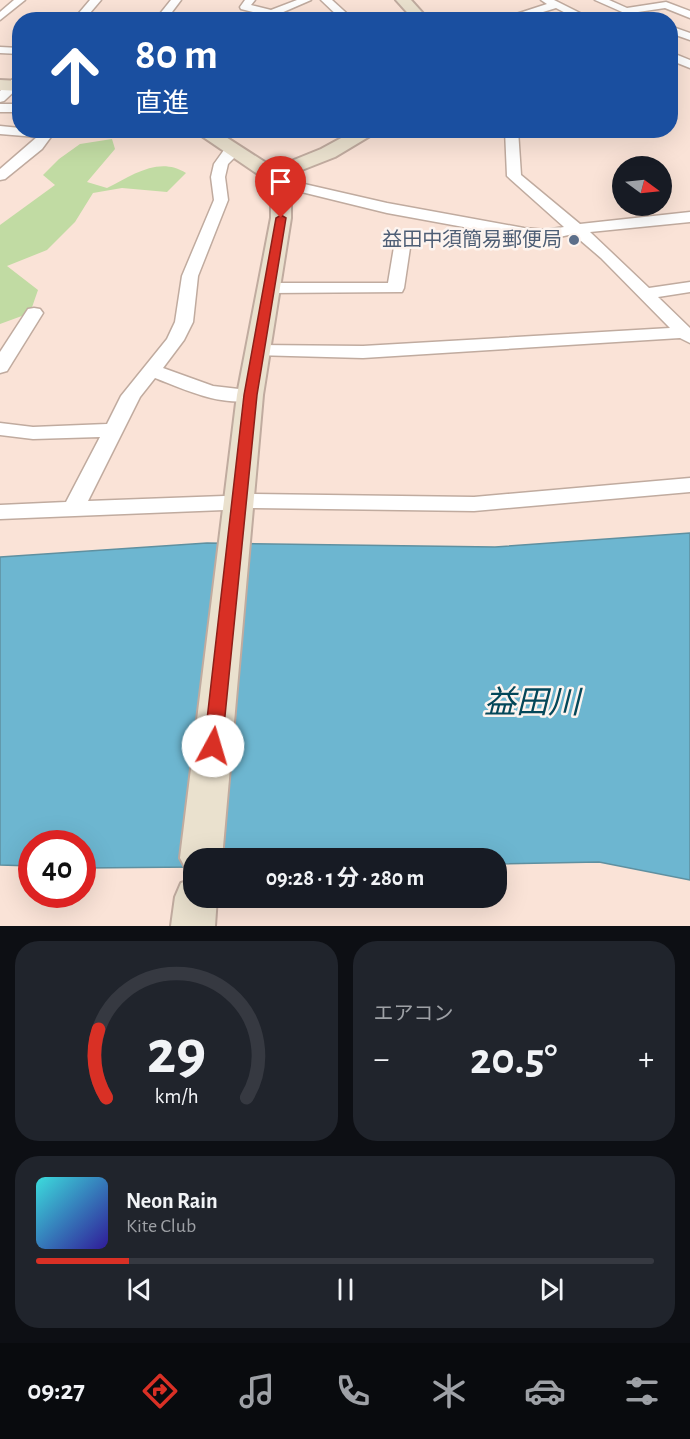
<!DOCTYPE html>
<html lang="ja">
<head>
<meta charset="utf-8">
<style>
	:root { --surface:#171b24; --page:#20242c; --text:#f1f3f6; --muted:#9ea1a6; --line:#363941; --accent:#d93025 }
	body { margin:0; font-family:"Alegreya Sans","Noto Sans JP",sans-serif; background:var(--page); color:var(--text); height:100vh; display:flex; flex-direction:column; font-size:22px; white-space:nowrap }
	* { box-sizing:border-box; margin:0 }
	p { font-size:20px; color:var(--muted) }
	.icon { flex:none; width:33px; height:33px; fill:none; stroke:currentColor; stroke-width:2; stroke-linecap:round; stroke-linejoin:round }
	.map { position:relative; height:926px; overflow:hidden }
	.drawer { display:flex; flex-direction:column; gap:15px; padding:15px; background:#0d0f14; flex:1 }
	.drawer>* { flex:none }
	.hud { position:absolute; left:12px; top:12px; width:666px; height:126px; border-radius:24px; box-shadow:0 6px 24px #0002; background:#1a4fa0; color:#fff; overflow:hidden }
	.needle { width:39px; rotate:105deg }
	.fabs { position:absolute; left:612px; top:156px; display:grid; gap:12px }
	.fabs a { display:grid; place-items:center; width:60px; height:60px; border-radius:50%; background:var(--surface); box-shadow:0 6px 24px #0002; font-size:30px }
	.speed { position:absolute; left:18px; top:830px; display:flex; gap:12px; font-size:30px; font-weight:700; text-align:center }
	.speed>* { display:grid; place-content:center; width:78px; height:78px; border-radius:50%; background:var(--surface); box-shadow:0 6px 24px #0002; line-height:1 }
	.speed .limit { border:9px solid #d22; background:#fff; color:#111 }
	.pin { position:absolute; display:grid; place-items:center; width:51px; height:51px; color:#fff; margin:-62px -26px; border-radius:50% 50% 50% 0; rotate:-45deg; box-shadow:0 0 6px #0007 }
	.pin .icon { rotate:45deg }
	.me { position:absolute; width:66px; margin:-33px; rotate:6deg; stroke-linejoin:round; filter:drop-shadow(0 0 4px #0008) }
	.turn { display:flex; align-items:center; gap:21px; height:126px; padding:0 24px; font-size:27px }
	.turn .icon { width:78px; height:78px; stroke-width:2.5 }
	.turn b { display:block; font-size:42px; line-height:51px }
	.big { font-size:45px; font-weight:700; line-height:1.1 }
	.drawer .tile { flex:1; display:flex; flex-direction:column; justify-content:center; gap:9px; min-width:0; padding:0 21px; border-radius:24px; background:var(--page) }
	.drawer .dial { align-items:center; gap:0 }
	.dial svg { height:156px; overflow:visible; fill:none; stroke:var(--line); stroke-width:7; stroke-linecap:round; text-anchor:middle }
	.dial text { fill:var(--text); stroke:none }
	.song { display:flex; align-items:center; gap:18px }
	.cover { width:72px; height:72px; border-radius:9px; background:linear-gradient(135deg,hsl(180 70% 55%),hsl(250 70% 35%)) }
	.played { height:6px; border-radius:3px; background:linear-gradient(90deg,var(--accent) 15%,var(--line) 15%) }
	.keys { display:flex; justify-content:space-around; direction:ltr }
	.heat { display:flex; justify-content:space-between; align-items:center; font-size:33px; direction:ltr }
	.drawer .tiles { flex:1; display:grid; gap:15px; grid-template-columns:1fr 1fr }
	.tile:last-child { grid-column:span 2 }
	.trip { position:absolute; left:183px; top:848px; width:324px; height:60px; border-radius:24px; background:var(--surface); box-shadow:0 6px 24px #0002; font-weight:700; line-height:60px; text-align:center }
	.dock { display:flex; height:96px; justify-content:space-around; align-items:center; background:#090b0e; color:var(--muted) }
	.dock .icon { width:42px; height:42px }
	.dock .active { color:var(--accent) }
	.dock b { font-size:27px; color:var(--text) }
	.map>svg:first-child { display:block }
	.green { fill:#c1dba3 }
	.water { fill:#6db6d0; stroke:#5f90a0; stroke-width:1.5 }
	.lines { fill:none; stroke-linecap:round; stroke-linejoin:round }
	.street-casing { stroke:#c0ab9f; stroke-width:3 }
	.secondary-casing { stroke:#c0ab9f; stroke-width:4 }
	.street { fill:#fff; fill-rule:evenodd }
	.secondary { fill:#eae1ce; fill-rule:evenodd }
	.route { fill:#d93025; stroke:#8d1f18; stroke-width:1.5 }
	.service-dot { fill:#5c6f8a; stroke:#fdf4ef; stroke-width:2 }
	.labels { text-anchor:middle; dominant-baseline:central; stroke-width:5; stroke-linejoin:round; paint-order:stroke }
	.far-service-label { font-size:20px; fill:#4e5e75; stroke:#fdf4ef; text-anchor:end }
	.near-water-label { font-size:32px; font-style:italic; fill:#044759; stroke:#fdf4ef }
</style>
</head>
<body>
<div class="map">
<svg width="690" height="926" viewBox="0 0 690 926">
	<rect width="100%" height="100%" fill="#fae3d7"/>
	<path class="green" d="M112 139 115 149 87 182 107 188C133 175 159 156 186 173L167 192 122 188 93 193 75 222 47 250 7 266 38 290 30 313 0 324V225L55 185 43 175 59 159 80 144Z"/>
	<polygon class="water" points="690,533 690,880 599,862 497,864 496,858 194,858 193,867 83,868 82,843 32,843 31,866 0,865 0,557 207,543 495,547"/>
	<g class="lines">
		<defs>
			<g id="street">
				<polygon points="14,0 25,0 0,20 0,12"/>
				<polygon points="90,0 101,0 84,20 73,20"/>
				<polygon points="171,0 181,0 166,20 155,20"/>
				<polygon points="245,0 255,0 251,5 271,10 297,0 311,0 265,20 249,20 261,14 241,9 240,7"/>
				<polygon points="321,0 332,0 354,20 342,20"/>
				<polygon points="541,0 554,0 594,20 579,20 556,8 517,20 504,18 547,4"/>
				<polygon points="595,0 609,0 627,8 666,2 690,11 690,18 665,8 638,12 643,16 638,19"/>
				<polygon points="670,26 690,33 690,40 670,33"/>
				<polygon points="0,47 20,48 20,54 0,53"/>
				<polygon points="670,52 690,60 690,68 670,60"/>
				<polygon points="16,76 20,76 20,86 4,101 0,102 0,91"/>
				<rect x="0" y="104" width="20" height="8"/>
				<polygon points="0,126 20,128 20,130 48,130 53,134 42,149 5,179 0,180 0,169 37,137 0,134"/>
				<polygon points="505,130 518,130 521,175 580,224 690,212 690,222 590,232 649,288 690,282 690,292 658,297 690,328 690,343 680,338 363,358 251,355 249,351 251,347 258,345 363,346 670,328 601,258 573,234 546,240 524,238 387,213 273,185 271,182 278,178 387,203 524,228 546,230 564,227 507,176"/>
				<path d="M235 146 242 150 228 164 225 177 228 200 198 276 193 322 184 340 163 368 213 386 257 391 260 395 257 399C223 408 186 390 155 378L140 397 88 501 224 496 232 498 235 503 232 508 224 510 0 519V505L66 502 100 437 33 439 0 435V423L33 427 107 424 121 396 167 339 175 322 182 276 214 200 211 177 214 164 224 150Z"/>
				<polygon points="403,236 411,241 404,288 402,292 270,293 264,292 262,288 264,284 270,283 388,283 395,241"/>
				<polygon points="34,308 40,309 43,313 7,371 0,373 0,352 28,309"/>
				<polygon points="690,478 690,492 474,511 251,508 243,506 240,501 243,496 251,494 474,497"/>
			</g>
			<g id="secondary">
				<polygon points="396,0 411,0 429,20 414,20"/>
				<polygon points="0,80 20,81 20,91 0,90"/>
				<polygon points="193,130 215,130 274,168 321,149 356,130 380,130 335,157 284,177 291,195 291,218 263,395 222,858 194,858 194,873 187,871 180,858 237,395 271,218 271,195 265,179"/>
				<polygon points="194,879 194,897 217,897 215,926 171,926 175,897 181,883"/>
			</g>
		</defs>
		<use href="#street" class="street-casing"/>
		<use href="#secondary" class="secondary-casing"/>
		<use href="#street" class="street"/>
		<use href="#secondary" class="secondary"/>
	</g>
	<polygon class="route" points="281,215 286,218 257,395 222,746 219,751 213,753 206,751 204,746 244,395 276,218"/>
	<circle class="service-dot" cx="574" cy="240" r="6"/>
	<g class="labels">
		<g class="far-service-label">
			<text x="562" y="240">益田中須簡易郵便局</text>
		</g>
		<g class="near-water-label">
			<text x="532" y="703">益田川</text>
		</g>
	</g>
</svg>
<div class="fabs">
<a><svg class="needle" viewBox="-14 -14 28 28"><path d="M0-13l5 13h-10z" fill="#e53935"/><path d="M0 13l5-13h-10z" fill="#9ea1a6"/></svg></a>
</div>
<div class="speed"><div class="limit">40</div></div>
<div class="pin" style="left:281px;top:218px;background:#d93025"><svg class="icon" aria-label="arrive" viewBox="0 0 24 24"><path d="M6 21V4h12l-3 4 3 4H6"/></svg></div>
<svg class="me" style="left:213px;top:746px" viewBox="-20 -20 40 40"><circle r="19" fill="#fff"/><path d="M0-13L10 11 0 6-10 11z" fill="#d93025"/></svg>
<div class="trip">09:28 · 1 分 · 280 m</div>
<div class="hud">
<div class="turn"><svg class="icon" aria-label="ahead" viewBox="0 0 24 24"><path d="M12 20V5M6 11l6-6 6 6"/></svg><div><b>80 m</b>直進</div></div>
</div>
</div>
<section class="drawer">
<div class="tiles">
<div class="tile dial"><svg viewBox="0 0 100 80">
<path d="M14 69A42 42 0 1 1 86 69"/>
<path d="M14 69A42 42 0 0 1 10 34" stroke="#d93025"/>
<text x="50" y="56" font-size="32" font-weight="700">29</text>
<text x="50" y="72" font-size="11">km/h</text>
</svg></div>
<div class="tile"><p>エアコン</p>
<div class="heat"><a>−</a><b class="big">20.5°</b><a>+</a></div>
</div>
<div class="tile">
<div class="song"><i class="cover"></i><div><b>Neon Rain</b><p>Kite Club</p></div></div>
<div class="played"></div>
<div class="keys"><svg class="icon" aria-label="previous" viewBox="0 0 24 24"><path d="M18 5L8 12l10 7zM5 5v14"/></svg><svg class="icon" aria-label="pause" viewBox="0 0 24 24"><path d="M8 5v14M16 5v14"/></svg><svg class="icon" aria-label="next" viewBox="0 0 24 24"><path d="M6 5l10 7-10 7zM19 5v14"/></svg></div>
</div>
</div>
</section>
<nav class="dock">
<b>09:27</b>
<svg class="icon active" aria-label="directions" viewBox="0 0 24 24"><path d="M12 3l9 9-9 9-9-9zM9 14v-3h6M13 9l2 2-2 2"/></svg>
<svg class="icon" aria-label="music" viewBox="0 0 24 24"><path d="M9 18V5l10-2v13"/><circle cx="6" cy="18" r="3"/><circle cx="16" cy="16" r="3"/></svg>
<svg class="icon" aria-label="phone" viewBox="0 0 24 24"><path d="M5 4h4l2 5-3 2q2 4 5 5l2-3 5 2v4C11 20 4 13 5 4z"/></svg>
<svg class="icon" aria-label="climate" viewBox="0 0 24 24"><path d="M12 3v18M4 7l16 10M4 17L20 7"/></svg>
<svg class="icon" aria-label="car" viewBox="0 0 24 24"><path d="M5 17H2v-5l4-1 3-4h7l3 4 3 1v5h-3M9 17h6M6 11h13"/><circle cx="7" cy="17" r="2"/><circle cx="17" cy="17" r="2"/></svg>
<svg class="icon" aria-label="filters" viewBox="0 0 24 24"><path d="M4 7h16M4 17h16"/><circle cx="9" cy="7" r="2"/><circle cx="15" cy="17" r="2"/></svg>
</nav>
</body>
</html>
